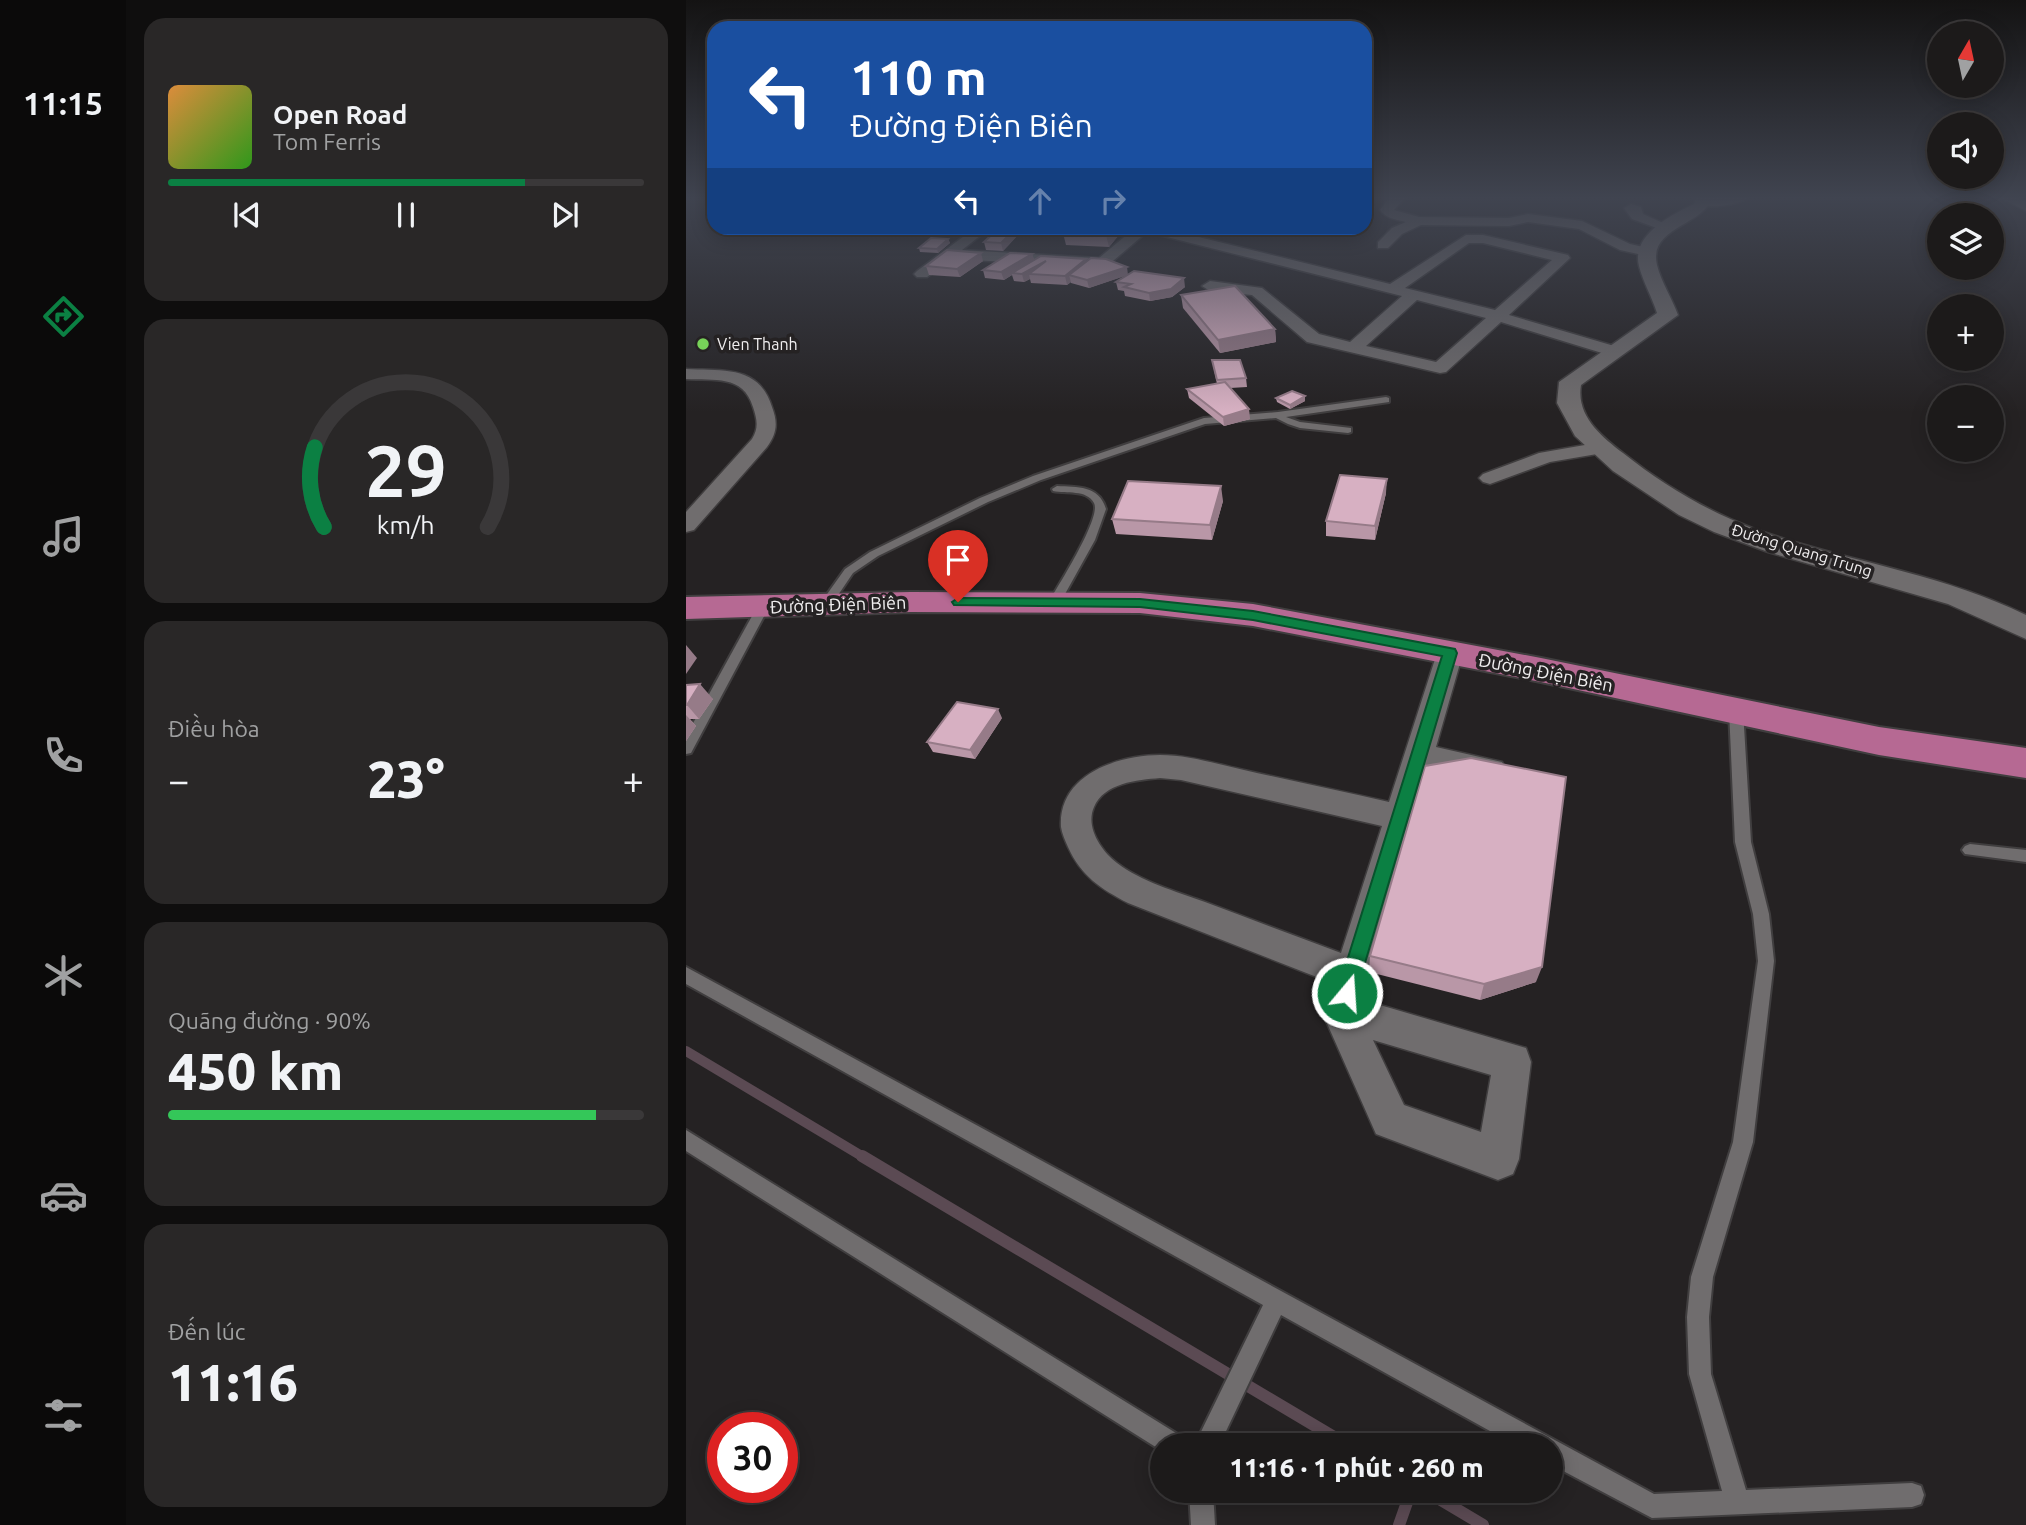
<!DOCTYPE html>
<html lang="vi">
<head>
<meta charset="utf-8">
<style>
	:root { --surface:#1c1a1a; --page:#292727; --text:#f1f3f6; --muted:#a0a1a2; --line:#3a3839; --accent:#0b8043 }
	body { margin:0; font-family:Ubuntu,sans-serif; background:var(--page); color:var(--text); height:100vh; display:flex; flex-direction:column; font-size:26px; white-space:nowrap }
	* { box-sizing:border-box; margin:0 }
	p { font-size:23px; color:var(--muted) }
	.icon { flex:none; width:38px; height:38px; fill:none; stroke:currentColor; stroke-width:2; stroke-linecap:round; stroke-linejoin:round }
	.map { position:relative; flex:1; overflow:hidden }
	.details { display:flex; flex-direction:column; gap:18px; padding:18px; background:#0f0e0e; width:560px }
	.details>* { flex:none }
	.hud { position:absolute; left:21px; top:21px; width:665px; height:214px; border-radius:21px; box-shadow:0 4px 18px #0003,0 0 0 2px var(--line); background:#1a4fa0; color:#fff; overflow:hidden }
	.needle { width:46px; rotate:9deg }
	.tools { position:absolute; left:1241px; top:21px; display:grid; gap:14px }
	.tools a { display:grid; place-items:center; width:77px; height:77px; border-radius:50%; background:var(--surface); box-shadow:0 4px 18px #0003,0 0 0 2px var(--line); font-size:35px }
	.speed { position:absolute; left:21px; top:1412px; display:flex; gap:14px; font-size:35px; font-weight:700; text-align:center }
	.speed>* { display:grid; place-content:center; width:91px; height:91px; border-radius:50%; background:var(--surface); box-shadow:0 4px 18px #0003,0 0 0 2px var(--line); line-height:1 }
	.speed .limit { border:10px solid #d22; background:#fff; color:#111 }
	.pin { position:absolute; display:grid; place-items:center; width:60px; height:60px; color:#fff; margin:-72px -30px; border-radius:50% 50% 50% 0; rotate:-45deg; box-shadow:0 0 7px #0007 }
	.pin .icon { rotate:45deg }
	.me { position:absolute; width:77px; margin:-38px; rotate:18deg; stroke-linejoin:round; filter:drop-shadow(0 0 5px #0008) }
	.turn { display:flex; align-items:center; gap:24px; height:147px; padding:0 28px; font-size:32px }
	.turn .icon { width:91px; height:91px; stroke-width:2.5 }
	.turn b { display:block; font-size:49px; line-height:60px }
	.lanes { display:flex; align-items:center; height:66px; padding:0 28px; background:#0003; justify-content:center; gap:35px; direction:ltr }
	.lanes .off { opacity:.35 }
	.big { font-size:52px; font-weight:800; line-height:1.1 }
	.details .widget { flex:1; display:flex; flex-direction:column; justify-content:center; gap:10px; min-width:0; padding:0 24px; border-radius:21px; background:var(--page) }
	.details .dial { align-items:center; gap:0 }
	.dial svg { height:182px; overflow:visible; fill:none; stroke:var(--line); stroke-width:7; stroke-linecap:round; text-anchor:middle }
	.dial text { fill:var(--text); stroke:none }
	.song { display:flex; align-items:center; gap:21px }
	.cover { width:84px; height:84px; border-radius:10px; background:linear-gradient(135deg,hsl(30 70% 55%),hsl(110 70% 35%)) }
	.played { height:7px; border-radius:4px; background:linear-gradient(90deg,var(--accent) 75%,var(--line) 75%) }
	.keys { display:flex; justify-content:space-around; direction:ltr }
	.heat { display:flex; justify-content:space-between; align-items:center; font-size:38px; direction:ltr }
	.charge { height:10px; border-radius:5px; background:linear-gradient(90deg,#34c759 90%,var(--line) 0) }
	.trip { position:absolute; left:464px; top:1433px; width:413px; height:70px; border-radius:35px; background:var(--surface); box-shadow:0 4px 18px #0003,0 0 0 2px var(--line); font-weight:800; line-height:70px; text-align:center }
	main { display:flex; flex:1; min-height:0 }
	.tabs { display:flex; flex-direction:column; width:126px; justify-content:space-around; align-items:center; background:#0b0a0a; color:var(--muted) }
	.tabs .icon { width:49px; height:49px }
	.tabs .current { color:var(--accent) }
	.tabs b { font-size:32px; color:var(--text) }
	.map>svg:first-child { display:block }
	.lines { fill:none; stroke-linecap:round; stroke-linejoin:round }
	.stream-far1 { stroke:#5b4a53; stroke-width:10 }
	.stream { stroke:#5b4a53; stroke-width:12 }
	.service-casing { stroke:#403e3f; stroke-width:4 }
	.minor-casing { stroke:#403e3f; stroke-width:3 }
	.tertiary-casing { stroke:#403e3f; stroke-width:3 }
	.primary-casing { stroke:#403e3f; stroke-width:4 }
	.service { fill:#706d6e; fill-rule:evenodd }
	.minor { fill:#706d6e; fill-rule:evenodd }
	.tertiary { fill:#706d6e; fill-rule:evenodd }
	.primary { fill:#b66993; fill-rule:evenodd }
	.wall { fill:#b997a7 }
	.shaded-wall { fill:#967b88 }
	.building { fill:#d7b0c2; stroke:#967b88; stroke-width:2 }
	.route { fill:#0b8043; stroke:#07532c; stroke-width:2 }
	.poi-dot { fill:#77d259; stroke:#252223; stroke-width:2.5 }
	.labels { text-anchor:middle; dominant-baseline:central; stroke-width:7; stroke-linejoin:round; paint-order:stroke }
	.far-poi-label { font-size:16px; fill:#f0eeef; stroke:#252223; text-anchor:start }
	.far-street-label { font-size:16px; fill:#f0eeef; stroke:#252223 }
	.street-label { font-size:18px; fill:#f0eeef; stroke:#252223 }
</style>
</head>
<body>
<main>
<nav class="tabs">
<b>11:15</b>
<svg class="icon current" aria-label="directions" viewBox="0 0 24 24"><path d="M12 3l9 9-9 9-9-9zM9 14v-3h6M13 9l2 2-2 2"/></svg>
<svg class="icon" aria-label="music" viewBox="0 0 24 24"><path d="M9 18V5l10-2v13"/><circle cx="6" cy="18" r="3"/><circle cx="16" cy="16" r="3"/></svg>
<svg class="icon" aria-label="phone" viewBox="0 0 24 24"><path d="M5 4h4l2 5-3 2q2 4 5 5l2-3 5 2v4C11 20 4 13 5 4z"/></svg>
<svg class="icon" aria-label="climate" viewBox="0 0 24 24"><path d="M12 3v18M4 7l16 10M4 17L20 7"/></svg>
<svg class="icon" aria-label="car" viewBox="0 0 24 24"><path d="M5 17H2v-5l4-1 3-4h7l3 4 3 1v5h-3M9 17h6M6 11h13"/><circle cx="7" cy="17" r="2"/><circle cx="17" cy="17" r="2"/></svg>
<svg class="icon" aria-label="filters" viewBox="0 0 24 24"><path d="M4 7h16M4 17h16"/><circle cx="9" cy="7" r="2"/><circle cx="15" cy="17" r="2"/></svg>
</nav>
<section class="details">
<div class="widget">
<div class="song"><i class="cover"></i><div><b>Open Road</b><p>Tom Ferris</p></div></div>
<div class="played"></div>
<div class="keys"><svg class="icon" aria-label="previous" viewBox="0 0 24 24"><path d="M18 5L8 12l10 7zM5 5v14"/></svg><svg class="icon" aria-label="pause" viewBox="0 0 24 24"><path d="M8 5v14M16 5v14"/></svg><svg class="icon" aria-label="next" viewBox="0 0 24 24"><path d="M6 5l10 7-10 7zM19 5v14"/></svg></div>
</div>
<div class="widget dial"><svg viewBox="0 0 100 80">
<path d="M14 69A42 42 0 1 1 86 69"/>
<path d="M14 69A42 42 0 0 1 10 34" stroke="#0b8043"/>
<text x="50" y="56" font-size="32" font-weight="700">29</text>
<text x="50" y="72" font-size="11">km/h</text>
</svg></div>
<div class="widget"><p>Điều hòa</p>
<div class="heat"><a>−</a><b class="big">23°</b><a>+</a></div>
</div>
<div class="widget"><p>Quãng đường · 90%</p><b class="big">450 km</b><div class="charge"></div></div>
<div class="widget"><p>Đến lúc</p><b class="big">11:16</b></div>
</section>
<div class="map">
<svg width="1340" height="1525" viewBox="0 0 1340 1525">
	<rect width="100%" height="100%" fill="#252223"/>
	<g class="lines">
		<polyline class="stream-far1" points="0,1051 179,1158"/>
		<g class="stream">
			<polyline points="176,1156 663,1446"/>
			<polyline points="740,1491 797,1525"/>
			<polyline points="713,1525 725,1491"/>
		</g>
		<defs>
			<g id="service">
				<polygon points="700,397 703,398 703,402 600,417 614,422 665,428 665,432 662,433 614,428 602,424 590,418 519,424 355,480 302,502 192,556 167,573 144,607 140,608 134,604 159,569 184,552 294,498 347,476 518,418 592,412"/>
				<path d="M371 486C391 487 413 485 420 509L409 540 374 603 368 607 362 603C371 588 416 517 408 503 400 489 381 494 367 491L366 489Z"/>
				<polygon points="77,603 83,607 5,753 0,754 0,736 71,607"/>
				<polygon points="1050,705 1057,710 1065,842 1083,914 1088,961 1067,1142 1027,1277 1023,1317 1025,1374 1060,1490 1226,1483 1235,1486 1238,1495 1235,1504 1226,1507 966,1518 864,1464 864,1446 831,1446 595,1315 533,1446 508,1446 577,1305 0,984 0,967 968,1494 1036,1491 1003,1374 1001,1317 1005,1277 1047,1142 1072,961 1067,914 1049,842 1043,710"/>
				<polygon points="1284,844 1340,850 1340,862 1279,854 1276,850 1279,846"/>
				<polygon points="0,1130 498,1438 502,1446 476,1446 476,1451 0,1151"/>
				<polygon points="503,1491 527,1491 529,1525 505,1525"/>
			</g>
			<g id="minor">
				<path d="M703 198H719L708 210 733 217 823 218 842 214 896 221 944 244 966 249 968 252 961 256 934 250 893 229 842 222 823 226 735 225 716 234 702 248H692V242L706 228 720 222C709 219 701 219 694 210Z"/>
				<path d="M1024 198H1062C1052 205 1020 210 1011 203Z"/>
				<polygon points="1315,198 1332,198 1340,202 1340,211"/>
				<polygon points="945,204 955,207 957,214 986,227 979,231 946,219 938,208"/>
				<path d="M289 228H304L276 250 413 258 449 228H476L704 284 780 235H797L882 255 884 258 823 315 935 348 938 352 929 357 815 322 760 372 754 373 621 342 566 295 524 291 516 286 524 281 576 288 633 334 664 342 716 296 461 232 421 266 416 267 266 259 241 277H231L228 274 231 271ZM783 243H797L866 260 809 310 719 288ZM731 300 800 318 750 362 680 346Z"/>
				<path d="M0 369C37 371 73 365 86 407 92 423 91 433 81 447L8 530 0 532V512L66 439C73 428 71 419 67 407 57 374 28 381 0 379Z"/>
				<polygon points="916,442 923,444 926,448 923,452 864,462 804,484 797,482 793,478 797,474 853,453"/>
				<path d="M764 644 773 647 777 653 750 747 816 762 820 770 816 778 805 782 744 769 677 1000 840 1048 845 1062 833 1159 827 1174 812 1180 690 1134 636 1012 646 983 442 903C415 889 395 876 382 847 379 840 376 834 375 827 372 775 431 755 474 755 502 755 531 764 558 770 606 781 655 791 703 802L751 653 755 647ZM474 778 495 780 696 826 655 953C610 936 564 919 519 902 489 891 456 882 431 863 415 851 399 827 408 807 418 783 451 780 474 778ZM687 1040 805 1075 795 1132 718 1105Z"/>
			</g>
			<path id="tertiary" d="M1010 198H1026C1017 226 962 227 971 265 975 282 986 298 992 315L895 385C890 416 915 436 937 453 976 484 1019 510 1066 528 1156 561 1253 572 1340 615V639L1262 604 1082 552 1028 532 993 515 927 471 889 436 871 403 873 382 971 313C966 297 957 282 953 266 945 235 985 215 1008 204Z"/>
			<polygon id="primary" points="225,592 454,593 567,604 855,658 1193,727 1340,748 1340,778 1193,755 855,682 567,626 454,613 225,612 0,619 0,597"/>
		</defs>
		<use href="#service" class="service-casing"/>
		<use href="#minor" class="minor-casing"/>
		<use href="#tertiary" class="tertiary-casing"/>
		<use href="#primary" class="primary-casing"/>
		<use href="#service" class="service"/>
		<use href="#minor" class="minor"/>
		<use href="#tertiary" class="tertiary"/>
		<use href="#primary" class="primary"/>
	</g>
	<g class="wall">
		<polygon points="437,230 423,247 380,245 377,233"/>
		<polygon points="331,236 317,251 300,250 298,242"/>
		<polygon points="262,239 264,243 252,253 234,252 233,248"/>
		<polygon points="346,254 348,260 400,262 442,275 499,287 486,297 464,301 439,296 438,291 432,290 430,282 441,275 403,288 385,283 385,282 381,285 345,283 344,279 338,282 328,281 326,275 318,280 299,278 297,270"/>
		<polygon points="297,261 274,277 243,275 240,266"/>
		<polygon points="495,295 589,329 590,342 534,353 497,308"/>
		<polygon points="526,360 560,378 561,387 544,388 564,419 538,426 503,398 501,389 531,384"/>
		<polygon points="590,398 619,401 604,409 591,402"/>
		<polygon points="700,493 689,540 640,536 640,521"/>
		<polygon points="537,501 526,540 430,534 426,519"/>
		<polygon points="0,685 27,699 13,719 4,719 10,726 0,741"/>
		<polygon points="316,718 289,759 247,752 241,742"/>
		<polygon points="684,956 850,982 794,1000 683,972"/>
	</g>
	<g class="shaded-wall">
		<polygon points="427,228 436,228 437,230 423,247 420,235"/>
		<polygon points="329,229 331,236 317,251 315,243"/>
		<polygon points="262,239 264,243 252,253 251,249"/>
		<polygon points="295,253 297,261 274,277 271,269"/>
		<polygon points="346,254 349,262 326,273 326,275 318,280 315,272"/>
		<polygon points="400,259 401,267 383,275 385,282 381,285 379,276"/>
		<polygon points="360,261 343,274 344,279 338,282 336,274"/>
		<polygon points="441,267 442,275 403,288 401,280"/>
		<polygon points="498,278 499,287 486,297 464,301 463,293"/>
		<polygon points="589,329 590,342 534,353 532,340"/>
		<polygon points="619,396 619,401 604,409 604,405"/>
		<polygon points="563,409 564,419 538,426 537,417"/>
		<polygon points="701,479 700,493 689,540 689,526"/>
		<polygon points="535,486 537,501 526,540 524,525"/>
		<polygon points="0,645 11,658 0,674"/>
		<polygon points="14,684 27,699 13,719 1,705"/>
		<polygon points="312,709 316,718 289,759 284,750"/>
		<polygon points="0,715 10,726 0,741"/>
		<polygon points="856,967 850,982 794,1000 798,984"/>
	</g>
	<g class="building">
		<polygon points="313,228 329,229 315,243 298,242"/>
		<polygon points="382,228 427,228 420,235 377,233"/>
		<polygon points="245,238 262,239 251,249 233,248"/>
		<polygon points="261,250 295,253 271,269 240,266"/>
		<polygon points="324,253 346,254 315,272 297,270"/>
		<polygon points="355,256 400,259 379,276 343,274 360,261 336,274 326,273"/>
		<polygon points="405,258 420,259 441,267 401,280 383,275"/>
		<polygon points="448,271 498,278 485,289 463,293 438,287 445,284 430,282"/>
		<polygon points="549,286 589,329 532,340 495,295"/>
		<polygon points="526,360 554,360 560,378 531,380"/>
		<polygon points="539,382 563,409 537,417 501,389"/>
		<polygon points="606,391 619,396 604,405 590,398"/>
		<polygon points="654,475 701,479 689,526 640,521"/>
		<polygon points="442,481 535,486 524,525 426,519"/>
		<polygon points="14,684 1,705 0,705 0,685"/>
		<polygon points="271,702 312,709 284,750 241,742"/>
		<polygon points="785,758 880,777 856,967 798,984 684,956 739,766"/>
	</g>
	<linearGradient id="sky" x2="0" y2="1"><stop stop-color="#141313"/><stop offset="0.48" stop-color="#404450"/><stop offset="1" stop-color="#404450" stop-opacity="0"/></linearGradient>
	<rect width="1340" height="412" fill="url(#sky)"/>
	<polygon class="route" points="272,598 454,599 567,611 769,649 771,653 668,1000 661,1002 654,1000 651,993 756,656 567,620 454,607 268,605 266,602"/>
	<circle class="poi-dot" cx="17" cy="344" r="7"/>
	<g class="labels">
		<g class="far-poi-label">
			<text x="31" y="344">Vien Thanh</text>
		</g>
		<g class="far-street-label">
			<text transform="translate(1116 550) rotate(17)">Đường Quang Trung</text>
		</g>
		<g class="street-label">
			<text transform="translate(152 604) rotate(-2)">Đường Điện Biên</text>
			<text transform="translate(860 672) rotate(11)">Đường Điện Biên</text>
		</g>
	</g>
</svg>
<div class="tools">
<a><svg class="needle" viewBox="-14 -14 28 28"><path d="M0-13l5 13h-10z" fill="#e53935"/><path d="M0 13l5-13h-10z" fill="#a0a1a2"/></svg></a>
<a><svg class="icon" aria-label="sound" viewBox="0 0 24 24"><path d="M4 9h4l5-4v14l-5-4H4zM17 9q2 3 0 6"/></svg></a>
<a><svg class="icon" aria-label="layers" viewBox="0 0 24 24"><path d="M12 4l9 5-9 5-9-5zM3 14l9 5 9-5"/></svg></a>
<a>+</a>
<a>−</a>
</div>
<div class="speed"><div class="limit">30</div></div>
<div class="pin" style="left:272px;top:602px;background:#d93025"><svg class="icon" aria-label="arrive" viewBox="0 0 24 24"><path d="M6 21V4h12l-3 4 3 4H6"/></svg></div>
<svg class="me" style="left:661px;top:993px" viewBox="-20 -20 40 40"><circle r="17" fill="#0b8043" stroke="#fff" stroke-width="3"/><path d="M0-11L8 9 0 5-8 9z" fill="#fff"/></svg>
<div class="trip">11:16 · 1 phút · 260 m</div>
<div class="hud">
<div class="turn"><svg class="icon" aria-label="left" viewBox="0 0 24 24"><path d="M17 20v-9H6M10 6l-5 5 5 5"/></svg><div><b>110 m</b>Đường Điện Biên</div></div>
<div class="lanes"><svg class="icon" aria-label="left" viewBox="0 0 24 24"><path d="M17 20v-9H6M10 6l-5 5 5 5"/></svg><svg class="icon off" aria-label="ahead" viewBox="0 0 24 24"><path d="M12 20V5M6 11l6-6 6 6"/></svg><svg class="icon off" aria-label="right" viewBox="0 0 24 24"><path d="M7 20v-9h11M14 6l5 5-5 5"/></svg></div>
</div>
</div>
</main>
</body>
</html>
